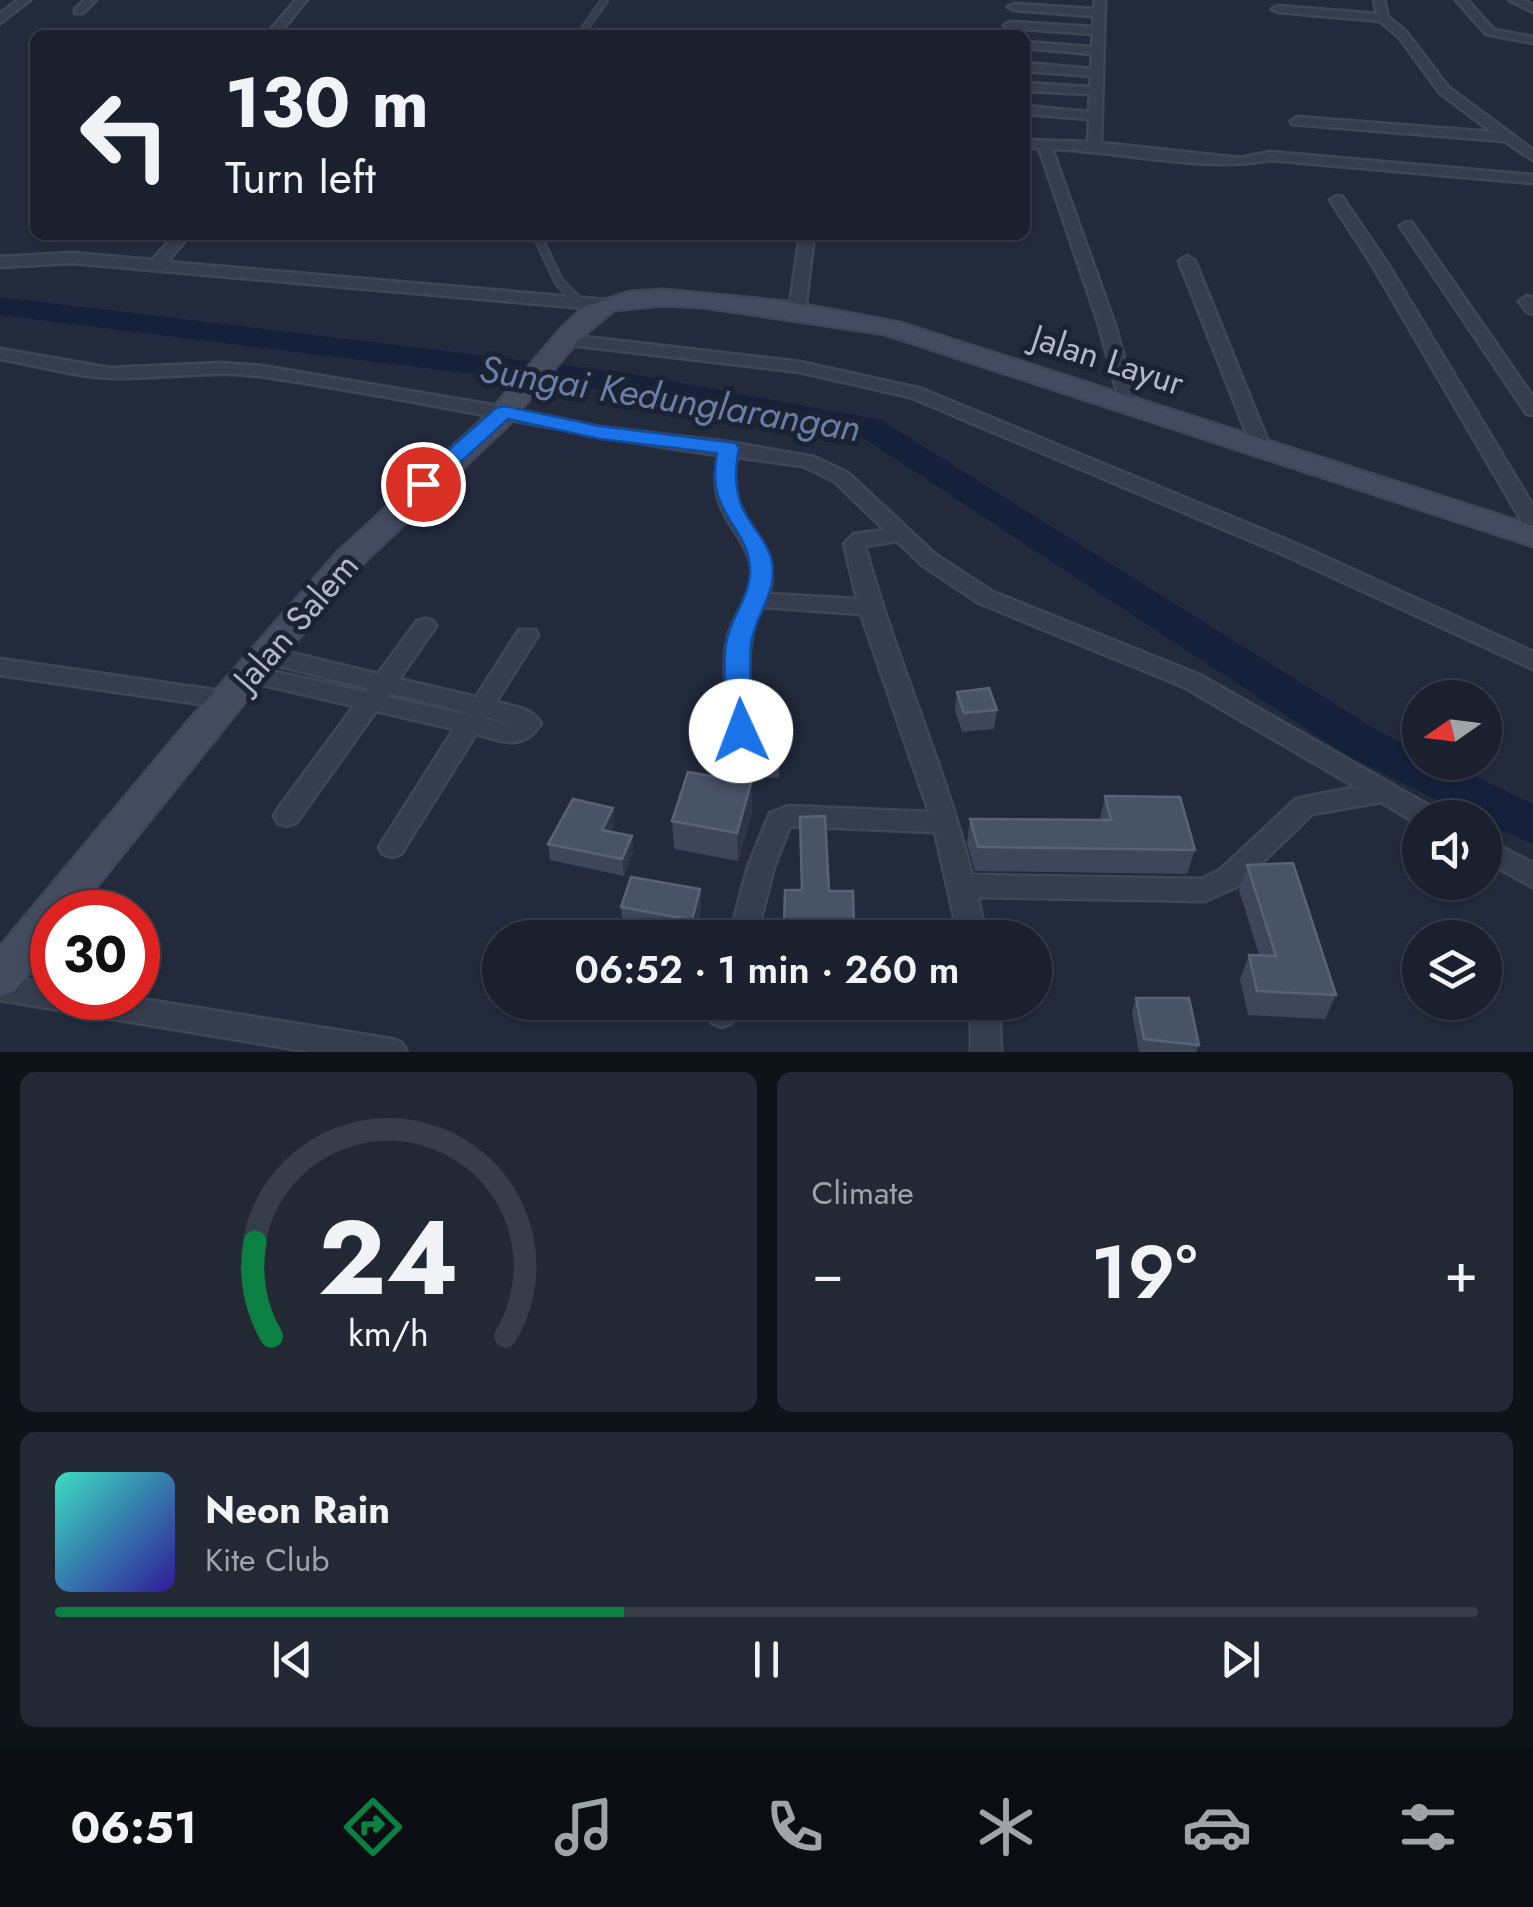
<!DOCTYPE html>
<html lang="en">
<head>
<meta charset="utf-8">
<style>
	:root { --surface:#1a202d; --page:#232835; --text:#f1f3f6; --muted:#9fa3aa; --line:#383e49; --accent:#0b8043 }
	body { margin:0; font-family:Jost,sans-serif; background:var(--page); color:var(--text); height:100vh; display:flex; flex-direction:column; font-size:38px; white-space:nowrap }
	* { box-sizing:border-box; margin:0 }
	p { font-size:32px; color:var(--muted) }
	.icon { flex:none; width:55px; height:55px; fill:none; stroke:currentColor; stroke-width:2; stroke-linecap:round; stroke-linejoin:round }
	.map { position:relative; height:1052px; overflow:hidden }
	.sheet { display:flex; flex-direction:column; gap:20px; padding:20px; background:#0e1219; flex:1 }
	.sheet>* { flex:none }
	.hud { position:absolute; left:30px; top:30px; width:1000px; height:210px; border-radius:15px; box-shadow:0 2px 8px #0004,0 0 0 2px var(--line); background:#1a202d; color:var(--text); overflow:hidden }
	.needle { width:65px; rotate:256deg }
	.tools { position:absolute; left:1402px; top:680px; display:grid; gap:20px }
	.tools a { display:grid; place-items:center; width:100px; height:100px; border-radius:50%; background:var(--surface); box-shadow:0 2px 8px #0004,0 0 0 2px var(--line); font-size:50px }
	.speed { position:absolute; left:30px; top:890px; display:flex; gap:20px; font-size:50px; font-weight:700; text-align:center }
	.speed>* { display:grid; place-content:center; width:130px; height:130px; border-radius:50%; background:var(--surface); box-shadow:0 2px 8px #0004,0 0 0 2px var(--line); line-height:1 }
	.speed .limit { border:15px solid #d22; background:#fff; color:#111 }
	.pin { position:absolute; display:grid; place-items:center; width:85px; height:85px; color:#fff; margin:-42px; border:5px solid #fff; border-radius:50%; box-shadow:0 2px 10px #0007 }
	.me { position:absolute; width:110px; margin:-55px; rotate:358deg; stroke-linejoin:round; filter:drop-shadow(0 0 8px #0008) }
	.turn { display:flex; align-items:center; gap:35px; height:210px; padding:0 30px; font-size:45px }
	.turn .icon { width:130px; height:130px; stroke-width:2.5 }
	.turn b { display:block; font-size:70px; line-height:85px }
	.big { font-size:75px; font-weight:600; line-height:1.1 }
	.sheet .tile { flex:1; display:flex; flex-direction:column; justify-content:center; gap:15px; min-width:0; padding:0 35px; border-radius:15px; background:var(--page) }
	.sheet .dial { align-items:center; gap:0 }
	.dial svg { height:260px; overflow:visible; fill:none; stroke:var(--line); stroke-width:7; stroke-linecap:round; text-anchor:middle }
	.dial text { fill:var(--text); stroke:none }
	.song { display:flex; align-items:center; gap:30px }
	.cover { width:120px; height:120px; border-radius:15px; background:linear-gradient(135deg,hsl(170 70% 55%),hsl(250 70% 35%)) }
	.played { height:10px; border-radius:5px; background:linear-gradient(90deg,var(--accent) 40%,var(--line) 40%) }
	.keys { display:flex; justify-content:space-around; direction:ltr }
	.heat { display:flex; justify-content:space-between; align-items:center; font-size:55px; direction:ltr }
	.sheet .tiles { flex:1; display:grid; gap:20px; grid-template-columns:1fr 1fr }
	.tile:last-child { grid-column:span 2 }
	.trip { position:absolute; left:482px; top:920px; width:570px; height:100px; border-radius:50px; background:var(--surface); box-shadow:0 2px 8px #0004,0 0 0 2px var(--line); font-weight:600; line-height:100px; text-align:center }
	.dock { display:flex; height:160px; justify-content:space-around; align-items:center; background:#0a0d12; color:var(--muted) }
	.dock .icon { width:70px; height:70px }
	.dock .on { color:var(--accent) }
	.dock b { font-size:45px; color:var(--text) }
	.map>svg:first-child { display:block }
	.lines { fill:none; stroke-linecap:round; stroke-linejoin:round }
	.river { fill:#15203a; fill-rule:evenodd }
	.lane-far1-casing { stroke:#3f4655; stroke-width:9 }
	.lane-casing { stroke:#3f4655; stroke-width:11 }
	.street-casing { stroke:#3f4655; stroke-width:5 }
	.secondary-casing { stroke:#3f4655; stroke-width:5 }
	.lane-far1 { stroke:#363d4c; stroke-width:6 }
	.lane { stroke:#363d4c; stroke-width:8 }
	.street { fill:#363d4c; fill-rule:evenodd }
	.secondary { fill:#444b5f; fill-rule:evenodd }
	.wall { fill:#3d465a }
	.shaded-wall { fill:#2d3649 }
	.building { fill:#495366; stroke:#5a6275; stroke-width:2.5 }
	.route { fill:#1a73e8; stroke:#114b97; stroke-width:2.5 }
	.labels { text-anchor:middle; dominant-baseline:central; stroke-width:10; stroke-linejoin:round; paint-order:stroke }
	.street-label { font-size:35px; fill:#b1b7c8; stroke:#1b2231 }
	.water-label { font-size:38px; font-style:italic; fill:#697da7; stroke:#1b2231 }
</style>
</head>
<body>
<div class="map">
<svg width="1533" height="1052" viewBox="0 0 1533 1052">
	<rect width="100%" height="100%" fill="#222a3c"/>
	<g class="lines">
		<polygon class="river" points="0,297 626,373 881,420 1378,731 1420,751 1420,762 1445,762 1533,804 1533,844 1485,823 1485,818 1474,818 1346,755 859,435 626,393 0,315"/>
		<defs>
			<polyline id="lane-far1" points="580,35 605,0"/>
			<polyline id="lane" points="537,235 559,282 577,300"/>
			<g id="street">
				<polygon points="18,0 30,0 0,23 0,14"/>
				<polygon points="85,0 96,0 83,13 75,13 75,9"/>
				<polygon points="296,0 307,0 278,35 266,35"/>
				<path d="M1095 0H1105L1101 143 1240 158 1270 152 1533 175V183L1270 160C1207 173 1120 151 1052 149L1115 325 1136 403 1133 407H1121L1099 325 1039 148H1025V140L1088 142 1089 119 1025 114V106L1089 112 1090 94 1025 91V83L1090 87 1091 76 1025 71V63L1091 69 1092 54 1025 48V42L1092 47 1093 34 1010 28 1004 25 1010 22 1093 27 1094 16 1014 10 1008 7 1014 4 1094 9Z"/>
				<polygon points="1374,0 1384,0 1388,17 1407,33 1448,87 1533,150 1533,160 1504,141 1292,124 1291,121 1297,117 1492,132 1440,93 1399,37 1380,21 1278,12 1272,9 1278,6 1377,14"/>
				<polygon points="1456,0 1467,0 1494,30 1533,37 1533,43 1486,34"/>
				<polygon points="1509,0 1523,0 1533,5 1533,12"/>
				<polygon points="1337,196 1342,197 1389,266 1533,506 1533,529 1523,523 1373,266 1330,200"/>
				<polygon points="1407,222 1412,223 1533,397 1533,415 1527,414 1400,226"/>
				<polygon points="175,235 190,235 167,262 607,300 615,305 607,310 72,263 0,267 0,257 72,253 152,260"/>
				<polygon points="800,235 814,235 805,311 797,316 789,311"/>
				<polygon points="1187,256 1195,261 1270,447 1268,451 1261,453 1252,447 1179,261"/>
				<polygon points="1527,296 1533,298 1533,314 1527,312 1519,301"/>
				<polygon points="568,335 800,362 922,389 1292,542 1533,652 1533,669 1278,552 910,397 800,372 562,344 560,340"/>
				<path d="M0 349 110 368 220 363 262 366 504 407 600 427 728 442 814 457 848 473 936 555 993 592 1200 675 1438 811 1441 818H1420V825L1381 802 1312 814 1238 886 1205 901 978 897 986 938H959L935 832 790 826 774 867 756 938H729L748 867 770 813 788 806 929 812 861 614 762 607C742 648 750 687 753 731L749 737 741 740 733 737 729 731C728 700 721 668 728 637 733 614 753 596 752 572 750 545 727 526 719 501 714 486 716 470 718 455 566 434 417 399 266 377 215 369 164 379 113 378 76 377 36 365 0 359ZM736 457 803 466 834 481 885 530 854 534 844 544 857 599 769 594C780 557 753 537 740 505 734 489 734 473 736 457ZM897 541 922 565 977 602 1184 687 1356 787 1296 799 1220 870 1202 879 972 875C944 763 895 658 865 546Z"/>
				<path d="M425 619 433 621 436 626 399 679 476 697 519 630H535L538 635 496 702C512 706 532 708 541 723 523 752 504 741 476 734L401 854 392 857 383 854 379 847 454 729 376 711 296 823 287 826 278 823 274 816 278 809 354 706 241 680 238 674 241 668 249 666 365 692 368 688 259 661 256 655 259 649 267 647 378 674 417 621ZM389 693 466 712 464 714 386 697ZM487 717 514 725 485 719Z"/>
				<polygon points="0,659 228,692 236,694 240,700 236,706 228,708 0,675"/>
				<polygon points="1485,839 1533,863 1533,887 1485,861"/>
				<polygon points="0,976 52,984 52,998 135,998 392,1039 402,1043 407,1052 311,1052 0,1000"/>
				<polygon points="711,1002 739,1002 732,1023 722,1027 712,1023 708,1014"/>
				<polygon points="971,1002 999,1002 1001,1052 971,1052"/>
			</g>
			<polygon id="secondary" points="663,290 789,302 900,323 1533,526 1533,546 885,334 703,307 663,305 614,310 578,340 508,425 360,566 248,698 76,912 52,912 52,942 15,991 0,996 0,947 186,724 338,552 489,413 561,329 584,307 630,292"/>
		</defs>
		<use href="#lane-far1" class="lane-far1-casing"/>
		<use href="#lane" class="lane-casing"/>
		<use href="#street" class="street-casing"/>
		<use href="#secondary" class="secondary-casing"/>
		<use href="#lane-far1" class="lane-far1"/>
		<use href="#lane" class="lane"/>
		<use href="#street" class="street"/>
		<use href="#secondary" class="secondary"/>
	</g>
	<g class="wall">
		<polygon points="957,692 997,710 994,729 962,732 955,711"/>
		<polygon points="782,748 779,778 712,774 711,755"/>
		<polygon points="751,783 752,812 738,861 674,849 672,821"/>
		<polygon points="1105,796 1195,850 1187,874 975,871 967,843 970,819 1100,820"/>
		<polygon points="800,817 829,891 854,925 853,938 784,938 785,890 801,890"/>
		<polygon points="614,824 611,832 632,836 633,852 624,876 550,860 548,844"/>
		<polygon points="1247,865 1336,995 1325,1019 1248,1015 1240,979 1249,955 1259,955 1239,890"/>
		<polygon points="700,889 701,908 698,921 729,929 729,938 684,938 623,927 621,907"/>
		<polygon points="1136,998 1199,1045 1196,1052 1139,1052 1132,1013"/>
		<polygon points="670,1002 707,1002 704,1014 671,1006"/>
	</g>
	<g class="shaded-wall">
		<polygon points="782,729 782,748 779,778 779,759"/>
		<polygon points="751,783 752,812 738,861 737,833"/>
		<polygon points="613,808 614,824 604,846 602,830"/>
		<polygon points="632,836 633,852 624,876 622,859"/>
		<polygon points="700,889 701,908 693,938 692,920"/>
	</g>
	<g class="building">
		<polygon points="989,688 997,710 964,713 957,692"/>
		<polygon points="716,725 782,729 779,759 711,755"/>
		<polygon points="688,772 751,783 737,833 672,821"/>
		<polygon points="1105,796 1180,797 1195,850 978,847 970,819 1111,820"/>
		<polygon points="573,799 613,808 602,830 632,836 622,859 548,844"/>
		<polygon points="825,816 829,891 853,891 854,925 784,924 785,890 802,890 800,817"/>
		<polygon points="1293,863 1336,995 1257,991 1249,955 1276,956 1247,865"/>
		<polygon points="631,877 700,889 692,920 621,907"/>
		<polygon points="692,920 729,929 726,938 686,938"/>
		<polygon points="1136,998 1189,998 1199,1045 1144,1039"/>
	</g>
	<path class="route" d="M504 406 600 426 736 443 739 448C735 469 734 488 743 509 753 530 773 546 773 571 773 599 753 620 751 645 748 673 753 703 754 731L750 738H731L727 731C727 703 722 672 726 644 729 619 750 598 750 570 749 525 705 516 717 453L600 439 508 419 431 489H415L412 484 415 479 496 408Z"/>
	<g class="labels">
		<g class="street-label">
			<text transform="translate(1108 360) rotate(18)">Jalan Layur</text>
			<text transform="translate(296 622) rotate(-49)">Jalan Salem</text>
		</g>
		<g class="water-label">
			<text transform="translate(670 398) rotate(9)">Sungai Kedunglarangan</text>
		</g>
	</g>
</svg>
<div class="tools">
<a><svg class="needle" viewBox="-14 -14 28 28"><path d="M0-13l5 13h-10z" fill="#e53935"/><path d="M0 13l5-13h-10z" fill="#9fa3aa"/></svg></a>
<a><svg class="icon" aria-label="sound" viewBox="0 0 24 24"><path d="M4 9h4l5-4v14l-5-4H4zM17 9q2 3 0 6"/></svg></a>
<a><svg class="icon" aria-label="layers" viewBox="0 0 24 24"><path d="M12 4l9 5-9 5-9-5zM3 14l9 5 9-5"/></svg></a>
</div>
<div class="speed"><div class="limit">30</div></div>
<div class="pin" style="left:423px;top:484px;background:#d93025"><svg class="icon" aria-label="arrive" viewBox="0 0 24 24"><path d="M6 21V4h12l-3 4 3 4H6"/></svg></div>
<svg class="me" style="left:741px;top:731px" viewBox="-20 -20 40 40"><circle r="19" fill="#fff"/><path d="M0-13L10 11 0 6-10 11z" fill="#1a73e8"/></svg>
<div class="trip">06:52 · 1 min · 260 m</div>
<div class="hud">
<div class="turn"><svg class="icon" aria-label="left" viewBox="0 0 24 24"><path d="M17 20v-9H6M10 6l-5 5 5 5"/></svg><div><b>130 m</b>Turn left</div></div>
</div>
</div>
<section class="sheet">
<div class="tiles">
<div class="tile dial"><svg viewBox="0 0 100 80">
<path d="M14 69A42 42 0 1 1 86 69"/>
<path d="M14 69A42 42 0 0 1 9 40" stroke="#0b8043"/>
<text x="50" y="56" font-size="32" font-weight="700">24</text>
<text x="50" y="72" font-size="11">km/h</text>
</svg></div>
<div class="tile"><p>Climate</p>
<div class="heat"><a>−</a><b class="big">19°</b><a>+</a></div>
</div>
<div class="tile">
<div class="song"><i class="cover"></i><div><b>Neon Rain</b><p>Kite Club</p></div></div>
<div class="played"></div>
<div class="keys"><svg class="icon" aria-label="previous" viewBox="0 0 24 24"><path d="M18 5L8 12l10 7zM5 5v14"/></svg><svg class="icon" aria-label="pause" viewBox="0 0 24 24"><path d="M8 5v14M16 5v14"/></svg><svg class="icon" aria-label="next" viewBox="0 0 24 24"><path d="M6 5l10 7-10 7zM19 5v14"/></svg></div>
</div>
</div>
</section>
<nav class="dock">
<b>06:51</b>
<svg class="icon on" aria-label="directions" viewBox="0 0 24 24"><path d="M12 3l9 9-9 9-9-9zM9 14v-3h6M13 9l2 2-2 2"/></svg>
<svg class="icon" aria-label="music" viewBox="0 0 24 24"><path d="M9 18V5l10-2v13"/><circle cx="6" cy="18" r="3"/><circle cx="16" cy="16" r="3"/></svg>
<svg class="icon" aria-label="phone" viewBox="0 0 24 24"><path d="M5 4h4l2 5-3 2q2 4 5 5l2-3 5 2v4C11 20 4 13 5 4z"/></svg>
<svg class="icon" aria-label="climate" viewBox="0 0 24 24"><path d="M12 3v18M4 7l16 10M4 17L20 7"/></svg>
<svg class="icon" aria-label="car" viewBox="0 0 24 24"><path d="M5 17H2v-5l4-1 3-4h7l3 4 3 1v5h-3M9 17h6M6 11h13"/><circle cx="7" cy="17" r="2"/><circle cx="17" cy="17" r="2"/></svg>
<svg class="icon" aria-label="filters" viewBox="0 0 24 24"><path d="M4 7h16M4 17h16"/><circle cx="9" cy="7" r="2"/><circle cx="15" cy="17" r="2"/></svg>
</nav>
</body>
</html>
